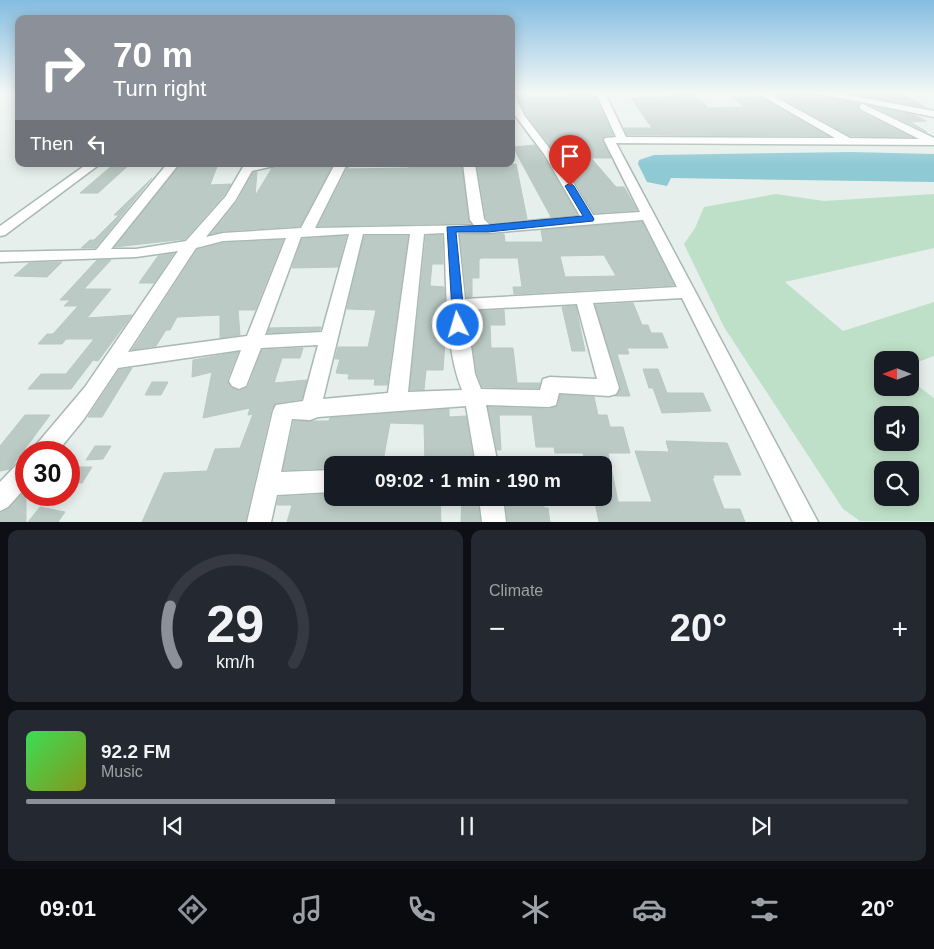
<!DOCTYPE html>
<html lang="en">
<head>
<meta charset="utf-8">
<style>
	:root { --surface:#171b24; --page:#242831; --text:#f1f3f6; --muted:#9ea1a6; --line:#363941; --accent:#8c9099 }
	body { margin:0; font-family:Helvetica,sans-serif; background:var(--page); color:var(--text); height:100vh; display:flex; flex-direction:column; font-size:19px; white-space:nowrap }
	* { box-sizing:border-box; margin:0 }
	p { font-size:16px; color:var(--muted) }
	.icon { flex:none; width:28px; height:28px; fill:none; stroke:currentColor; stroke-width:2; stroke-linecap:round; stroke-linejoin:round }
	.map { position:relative; height:522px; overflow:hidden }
	.drawer { display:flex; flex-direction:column; gap:8px; padding:8px; background:#0d0f14; flex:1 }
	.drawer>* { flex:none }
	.banner { position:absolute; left:15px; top:15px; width:500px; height:152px; border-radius:10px; box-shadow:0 2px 12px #0003; background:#8c9099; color:#fff; overflow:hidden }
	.needle { width:32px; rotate:270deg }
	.fabs { position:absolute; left:874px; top:351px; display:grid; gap:10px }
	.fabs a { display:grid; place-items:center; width:45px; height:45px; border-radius:10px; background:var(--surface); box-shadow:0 2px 12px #0003; font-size:25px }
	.speed { position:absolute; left:15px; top:441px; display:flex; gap:10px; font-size:25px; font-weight:700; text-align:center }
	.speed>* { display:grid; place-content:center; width:65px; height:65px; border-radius:50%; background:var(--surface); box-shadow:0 2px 12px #0003; line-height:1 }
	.speed .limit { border:8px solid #d22; background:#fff; color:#111 }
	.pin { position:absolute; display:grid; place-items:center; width:42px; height:42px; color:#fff; margin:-51px -21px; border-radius:50% 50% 50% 0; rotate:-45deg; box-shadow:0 0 5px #0007 }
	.pin .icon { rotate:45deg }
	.me { position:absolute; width:55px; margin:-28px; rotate:355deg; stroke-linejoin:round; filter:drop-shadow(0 0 4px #0008) }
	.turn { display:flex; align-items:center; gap:18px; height:105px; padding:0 15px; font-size:22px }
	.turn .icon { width:65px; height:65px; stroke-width:2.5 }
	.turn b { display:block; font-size:35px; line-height:42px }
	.then { display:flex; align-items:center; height:48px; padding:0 15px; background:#0003; gap:10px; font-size:19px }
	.big { font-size:38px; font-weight:800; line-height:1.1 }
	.drawer .widget { flex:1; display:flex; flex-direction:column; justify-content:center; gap:8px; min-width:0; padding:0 18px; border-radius:10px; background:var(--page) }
	.drawer .dial { align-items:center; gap:0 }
	.dial svg { height:130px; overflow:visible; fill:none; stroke:var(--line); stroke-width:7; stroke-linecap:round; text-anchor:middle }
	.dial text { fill:var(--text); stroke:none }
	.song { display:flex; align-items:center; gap:15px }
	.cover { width:60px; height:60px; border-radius:8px; background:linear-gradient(135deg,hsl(130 70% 55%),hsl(70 70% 35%)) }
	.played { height:5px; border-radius:2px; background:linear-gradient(90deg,var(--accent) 35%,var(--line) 35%) }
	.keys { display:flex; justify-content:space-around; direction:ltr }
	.heat { display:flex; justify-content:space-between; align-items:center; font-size:28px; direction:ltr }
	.drawer .tiles { flex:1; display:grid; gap:8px; grid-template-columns:1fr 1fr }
	.widget:last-child { grid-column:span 2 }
	.trip { position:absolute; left:324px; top:456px; width:288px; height:50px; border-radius:10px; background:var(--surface); box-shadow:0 2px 12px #0003; font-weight:800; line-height:50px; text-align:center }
	.tabs { display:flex; height:80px; justify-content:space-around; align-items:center; background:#090b0e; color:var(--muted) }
	.tabs .icon { width:35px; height:35px }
	.tabs .selected { color:var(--accent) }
	.tabs b { font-size:22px; color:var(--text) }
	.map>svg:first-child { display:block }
	.green { fill:#bfe0c8; fill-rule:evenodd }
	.water { fill:#8ec9d4 }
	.building { fill:#bbcac4; stroke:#b8c9c2; fill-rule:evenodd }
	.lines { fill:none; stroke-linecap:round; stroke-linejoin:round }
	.street-casing { stroke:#a8b8b2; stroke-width:3 }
	.street { fill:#fff; fill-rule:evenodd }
	.route { fill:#1a73e8; stroke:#114b97 }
</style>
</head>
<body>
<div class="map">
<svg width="934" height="522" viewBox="0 0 934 522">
	<rect width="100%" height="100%" fill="#e6efeb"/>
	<path class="green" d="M776 194 824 201 934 194V248L785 282 843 331 934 302V356L910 365V360H882V388H910V380L934 398V521H860L843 509 724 327 684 244 695 228 704 207ZM882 415H910V442H882ZM882 470H910V498H882Z"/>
	<polygon class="water" points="851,152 934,154 934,182 671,178 667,186 647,182 638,164 639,160 654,155"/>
	<g class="building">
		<polygon points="515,93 526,93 527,97 566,97 564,93 594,93 613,135 605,136 602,139 611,158 591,158 616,187 624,187 637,210 594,213 563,162 526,114"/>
		<polygon points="671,93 692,93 709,108 744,107 732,97 758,97 753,93 755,93 828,136 657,135 655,133 656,135 627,135 624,128 652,128 631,98 674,96"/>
		<polygon points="773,93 815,93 859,104 859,111 911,137 850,136"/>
		<polygon points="849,93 901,93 927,108"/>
		<polygon points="872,106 914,115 926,121 910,122 927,132"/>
		<polygon points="535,145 542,155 577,214 551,217 513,147"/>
		<polygon points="114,164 130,164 98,193 80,193"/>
		<polygon points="181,164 218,164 210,185 231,184 224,195 185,239 115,247"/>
		<polygon points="278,164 333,164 300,226 223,231 211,234 237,202 253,173 257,172 255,196 272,168"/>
		<polygon points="410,164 461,164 470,223 318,226 349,165 348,169 409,168"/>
		<polygon points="477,164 516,164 527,219 491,223 486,218"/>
		<polygon points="152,178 95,248 81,248 90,240 94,240 119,215 114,215"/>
		<path d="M642 222 674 285 514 294 513 287H522L518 258H481L479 260V278H472V297H467L460 235 504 234 505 242H543L541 230ZM604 255 616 276 565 277 560 256Z"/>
		<polygon points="442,235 443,264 432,264 430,286 444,287 448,342 445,342 443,370 426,370 424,390 410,390 426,236"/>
		<polygon points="346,236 338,267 292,268 302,239"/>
		<polygon points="364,236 408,236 387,385 374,385 375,379 348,379 349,374 336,373 340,359 335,359 338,347 368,347 376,310 347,309"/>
		<polygon points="283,240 255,310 238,310 240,335 220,338 220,315 177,317 170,330 166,330 156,346 132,350 197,250 223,243"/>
		<polygon points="174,253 154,283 139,283 158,256"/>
		<polygon points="97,260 111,260 84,289 111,289 87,318 132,315 98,361 93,360 71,389 28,389 41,374 66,374 94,339 66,339 62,344 38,344 47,334 53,334 78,306 64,306 70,300 60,300"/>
		<polygon points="62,262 47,277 14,276 29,263"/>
		<polygon points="633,303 642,325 648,325 651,333 662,333 668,348 627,348 629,354 617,354 630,396 615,396 621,387 595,305"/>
		<polygon points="576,306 578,317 585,351 572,351 562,307"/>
		<polygon points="504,310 505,325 490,325 491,348 513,348 517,383 540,383 539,388 482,387 477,374 468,312"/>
		<polygon points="321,327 320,330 268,333 269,328"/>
		<polygon points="303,348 300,358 282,358 274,383 307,380 302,399 276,403 271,410 245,522 142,522 164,473 207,471 215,449 240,448 253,414 248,415 250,408 203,418 212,372 192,377 193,360 238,352 227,380 231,388 240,391 248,387 262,350"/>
		<polygon points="132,368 102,417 88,417 119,370"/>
		<polygon points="643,369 658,369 667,393 703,393 711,411 662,413 653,388 649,388"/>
		<polygon points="152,382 168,382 161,395 145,395"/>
		<polygon points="560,395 594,397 598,415 607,415 610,427 623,427 630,453 608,453 618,502 652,502 635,451 669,452 666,441 727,443 741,475 713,475 714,478 712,478 724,509 740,509 745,522 599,522 594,498 602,498 602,465 586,465 583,453 555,453 554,447 536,447 532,415 499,415 501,450 497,450 488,407 550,409 558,405"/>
		<polygon points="449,409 449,417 466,416 474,465 425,465 424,424 390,423 383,461 327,461 325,468 283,470 294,421 329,421 330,418"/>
		<polygon points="25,415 50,415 10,469 0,471 0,446"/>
		<polygon points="95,446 111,446 103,459 86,460"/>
		<polygon points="69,467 92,467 82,483 69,483"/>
		<polygon points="26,490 26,522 0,522 0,513 9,508"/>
		<polygon points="332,494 332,498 440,498 441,522 287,522 292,505 277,505 279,497"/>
		<polygon points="462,498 477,498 480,522 461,522"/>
		<polygon points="505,498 543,498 544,508 548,508 550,522 508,522"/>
		<polygon points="40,507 65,512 58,522 28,522"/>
	</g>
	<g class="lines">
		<defs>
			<g id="street">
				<path d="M511 93 515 96 524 115 561 163 593 215 640 212 604 140 605 138 616 137 596 93H605L626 137 835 138 757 93H768L850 138 919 139 860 109V105L863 104 934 138V145L616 143 818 522H793L682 298 593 303 619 388 616 394 609 396 559 393 556 405 549 407 486 405 498 465H476L466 406 318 417 310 420 292 419 281 472 332 470V492L277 495 271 522H247L273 411 276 405 303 401 318 345 261 348 246 386 239 389 232 386 229 381 241 350 118 368 84 419 57 452H33L36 445 85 387 178 251 136 257 0 262V252L96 250 167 164H179L111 249H136L186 241 226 196 243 167 255 164H276L274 166 252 171 235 201 206 237 223 233 301 228 335 164H347L315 228 474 225 470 220 463 164H475L484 219 490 225 580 216 544 154 511 110ZM643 220 677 287 465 299 458 233H488ZM444 233C447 282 444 346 462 390L408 392 424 234ZM349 234 322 332 265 335 301 237ZM363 234H410L388 393 323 399ZM286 238 247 336 128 352 196 248 223 241ZM577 304 597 379 550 377 543 379 540 390 481 389 475 374 466 310Z"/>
				<polygon points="817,93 837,93 934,111 934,117"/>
				<polygon points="87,164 100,164 5,235 0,236 0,226"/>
				<polygon points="26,460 26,487 8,507 0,511 0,482 18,463"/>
				<polygon points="479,498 503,498 506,522 482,522"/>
			</g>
		</defs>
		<use href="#street" class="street-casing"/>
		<use href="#street" class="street"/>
	</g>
	<linearGradient id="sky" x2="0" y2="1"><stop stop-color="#84bce0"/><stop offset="0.56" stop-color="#f4f8f6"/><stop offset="1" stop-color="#f4f8f6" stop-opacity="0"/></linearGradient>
	<rect width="934" height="166" fill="url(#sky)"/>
	<polygon class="route" points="570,183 574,186 594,219 593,221 488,232 456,232 465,325 458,329 453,328 447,227 488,225 583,216 565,186"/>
</svg>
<div class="fabs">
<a><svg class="needle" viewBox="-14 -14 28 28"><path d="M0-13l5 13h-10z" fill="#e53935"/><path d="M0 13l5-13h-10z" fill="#9ea1a6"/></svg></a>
<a><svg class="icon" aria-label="sound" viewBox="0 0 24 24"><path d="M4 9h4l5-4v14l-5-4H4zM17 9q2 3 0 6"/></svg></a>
<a><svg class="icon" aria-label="search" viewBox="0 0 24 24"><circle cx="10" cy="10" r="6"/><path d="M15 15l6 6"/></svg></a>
</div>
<div class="speed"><div class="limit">30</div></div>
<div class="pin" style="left:570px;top:186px;background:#d93025"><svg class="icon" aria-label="arrive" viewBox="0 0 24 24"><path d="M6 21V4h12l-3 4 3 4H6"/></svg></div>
<svg class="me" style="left:458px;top:325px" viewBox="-20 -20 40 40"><circle r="17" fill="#1a73e8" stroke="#fff" stroke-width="3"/><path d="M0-11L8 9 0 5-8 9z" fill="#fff"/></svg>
<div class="trip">09:02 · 1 min · 190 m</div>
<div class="banner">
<div class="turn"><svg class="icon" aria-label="right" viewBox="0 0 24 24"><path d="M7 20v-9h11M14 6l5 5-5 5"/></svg><div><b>70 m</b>Turn right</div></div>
<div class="then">Then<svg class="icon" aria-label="left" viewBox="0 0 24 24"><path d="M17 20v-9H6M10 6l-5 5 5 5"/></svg></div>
</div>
</div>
<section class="drawer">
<div class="tiles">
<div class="widget dial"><svg viewBox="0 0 100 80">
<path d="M14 69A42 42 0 1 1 86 69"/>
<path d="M14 69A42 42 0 0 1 10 34" stroke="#8c9099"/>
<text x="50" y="56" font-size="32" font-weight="700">29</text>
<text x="50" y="72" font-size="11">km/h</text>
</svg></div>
<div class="widget"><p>Climate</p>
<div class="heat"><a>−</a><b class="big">20°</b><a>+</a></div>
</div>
<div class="widget">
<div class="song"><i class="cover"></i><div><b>92.2 FM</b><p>Music</p></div></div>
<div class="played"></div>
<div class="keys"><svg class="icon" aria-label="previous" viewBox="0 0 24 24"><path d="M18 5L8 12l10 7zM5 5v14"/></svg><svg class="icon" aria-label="pause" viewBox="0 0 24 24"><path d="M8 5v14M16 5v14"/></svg><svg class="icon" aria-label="next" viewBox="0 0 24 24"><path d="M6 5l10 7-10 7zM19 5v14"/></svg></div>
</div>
</div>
</section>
<nav class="tabs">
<b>09:01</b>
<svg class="icon selected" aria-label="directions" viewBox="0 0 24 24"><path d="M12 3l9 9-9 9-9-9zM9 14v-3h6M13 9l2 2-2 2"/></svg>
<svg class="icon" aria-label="music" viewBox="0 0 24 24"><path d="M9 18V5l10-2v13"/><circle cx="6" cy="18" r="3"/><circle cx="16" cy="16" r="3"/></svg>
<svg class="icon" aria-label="phone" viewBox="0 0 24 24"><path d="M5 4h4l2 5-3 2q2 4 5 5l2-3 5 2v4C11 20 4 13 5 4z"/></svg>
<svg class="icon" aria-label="climate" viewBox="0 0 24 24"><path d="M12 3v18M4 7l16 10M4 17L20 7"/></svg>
<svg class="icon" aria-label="car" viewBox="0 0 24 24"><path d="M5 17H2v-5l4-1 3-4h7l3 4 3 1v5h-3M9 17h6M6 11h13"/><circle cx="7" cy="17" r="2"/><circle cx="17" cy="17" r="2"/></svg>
<svg class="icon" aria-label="filters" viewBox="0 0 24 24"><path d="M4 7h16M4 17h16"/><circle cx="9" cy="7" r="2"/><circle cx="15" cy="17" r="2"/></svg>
<b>20°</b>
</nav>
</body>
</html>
